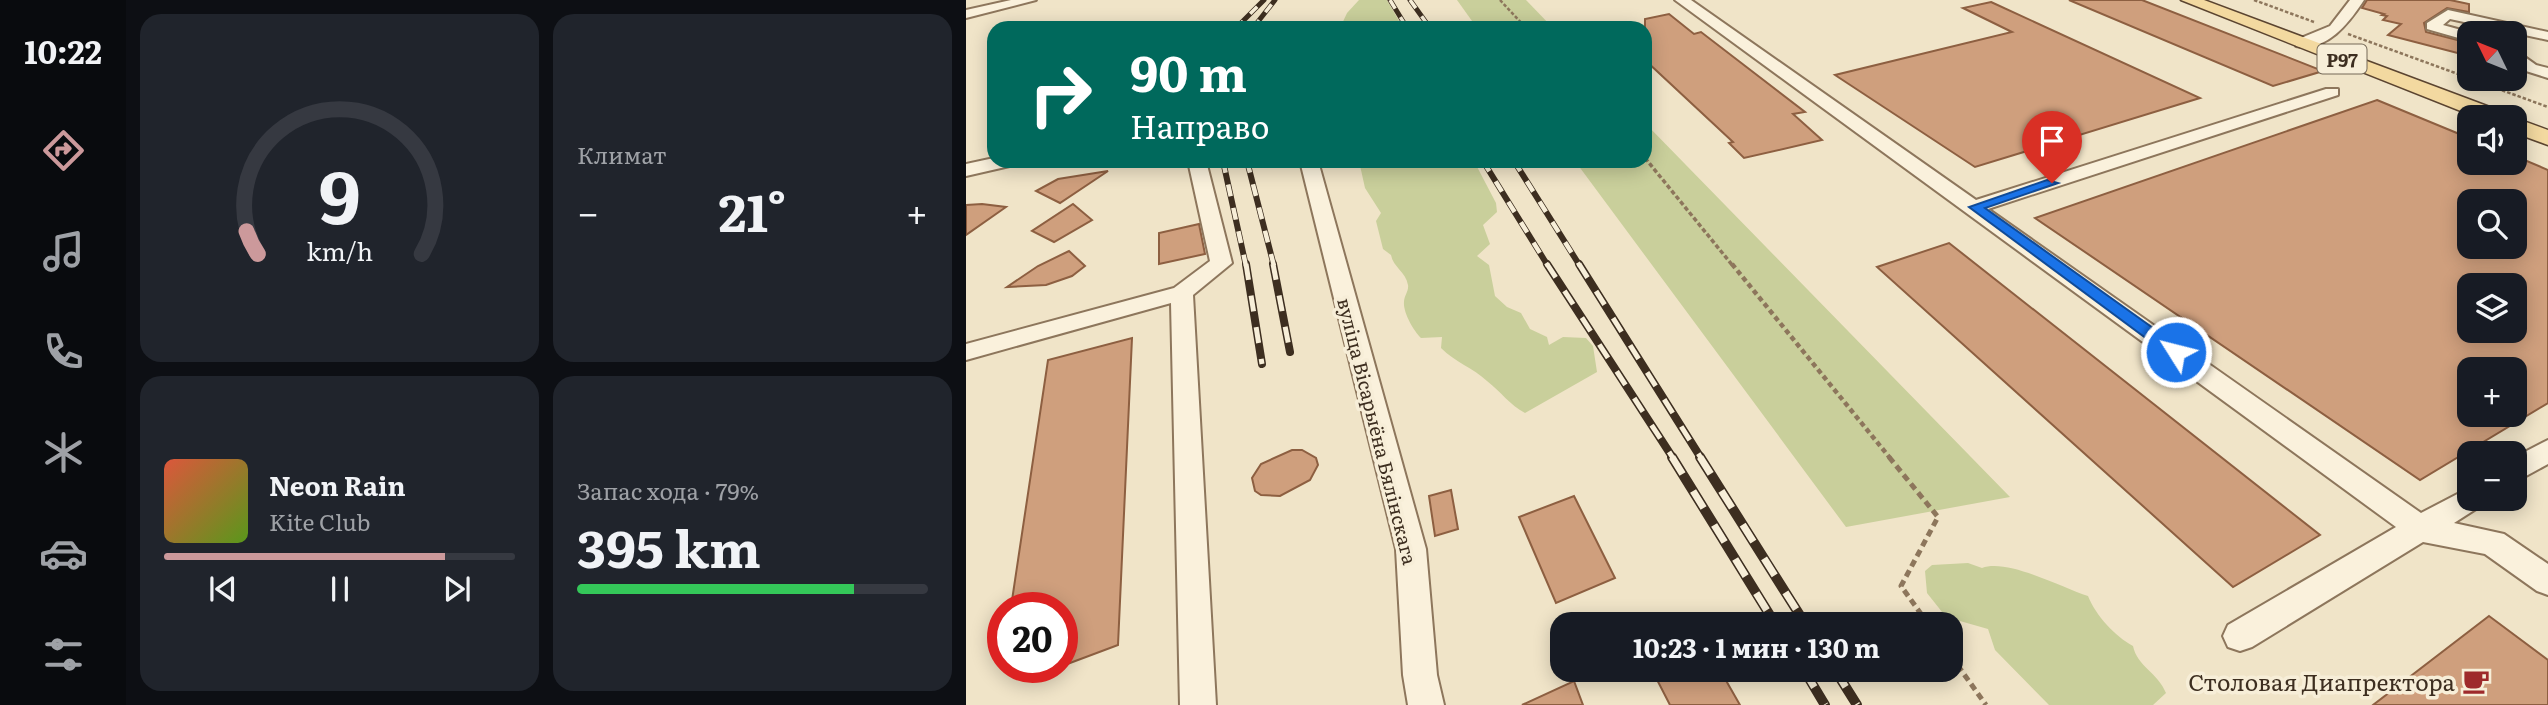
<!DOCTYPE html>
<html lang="ru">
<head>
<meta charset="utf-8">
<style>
	:root { --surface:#171b24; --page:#20242c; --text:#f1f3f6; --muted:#9ea1a6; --line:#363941; --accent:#cc999b }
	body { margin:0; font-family:Literata,serif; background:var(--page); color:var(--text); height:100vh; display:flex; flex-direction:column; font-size:26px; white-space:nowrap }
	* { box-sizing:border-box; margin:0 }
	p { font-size:23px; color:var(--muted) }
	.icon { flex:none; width:38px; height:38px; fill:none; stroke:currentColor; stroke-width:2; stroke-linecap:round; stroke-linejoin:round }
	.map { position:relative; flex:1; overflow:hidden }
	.sheet { display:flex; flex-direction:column; gap:14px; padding:14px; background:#0d0f14; width:840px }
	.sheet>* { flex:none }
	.guide { position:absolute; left:21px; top:21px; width:665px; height:147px; border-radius:21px; box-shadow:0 4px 18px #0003; background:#00695c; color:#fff; overflow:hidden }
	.needle { width:46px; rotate:313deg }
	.tools { position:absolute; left:1491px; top:21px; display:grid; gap:14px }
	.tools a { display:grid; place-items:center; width:70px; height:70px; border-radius:14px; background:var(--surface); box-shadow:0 4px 18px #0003; font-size:35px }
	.speed { position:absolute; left:21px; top:592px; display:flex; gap:14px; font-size:35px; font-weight:700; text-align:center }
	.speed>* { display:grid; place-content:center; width:91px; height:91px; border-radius:50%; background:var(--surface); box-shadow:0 4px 18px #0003; line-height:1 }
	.speed .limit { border:10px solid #d22; background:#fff; color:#111 }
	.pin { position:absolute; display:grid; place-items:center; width:60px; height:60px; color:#fff; margin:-72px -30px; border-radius:50% 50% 50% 0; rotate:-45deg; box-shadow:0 0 7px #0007 }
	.pin .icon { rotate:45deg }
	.me { position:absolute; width:77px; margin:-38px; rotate:306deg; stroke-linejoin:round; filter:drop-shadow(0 0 5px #0008) }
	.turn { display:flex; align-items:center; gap:24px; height:147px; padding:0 28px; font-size:32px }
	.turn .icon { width:91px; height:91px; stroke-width:2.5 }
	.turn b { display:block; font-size:49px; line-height:60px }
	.big { font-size:52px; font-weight:700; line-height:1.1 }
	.sheet .widget { flex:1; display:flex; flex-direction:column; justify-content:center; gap:10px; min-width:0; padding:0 24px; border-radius:21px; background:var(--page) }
	.sheet .dial { align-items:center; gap:0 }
	.dial svg { height:182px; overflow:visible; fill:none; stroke:var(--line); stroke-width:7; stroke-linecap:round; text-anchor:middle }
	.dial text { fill:var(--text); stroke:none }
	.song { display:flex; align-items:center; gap:21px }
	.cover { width:84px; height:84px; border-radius:10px; background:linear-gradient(135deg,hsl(10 70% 55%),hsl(90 70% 35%)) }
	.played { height:7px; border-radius:4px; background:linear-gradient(90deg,var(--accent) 80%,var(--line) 80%) }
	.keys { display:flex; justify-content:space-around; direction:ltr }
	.heat { display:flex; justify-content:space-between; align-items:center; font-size:38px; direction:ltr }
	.charge { height:10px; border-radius:5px; background:linear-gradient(90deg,#34c759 79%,var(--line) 0) }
	.sheet .tiles { flex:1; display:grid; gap:14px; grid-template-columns:repeat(2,1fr) }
	.trip { position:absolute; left:584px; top:612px; width:413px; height:70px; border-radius:21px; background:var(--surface); box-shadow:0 4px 18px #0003; font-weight:700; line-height:70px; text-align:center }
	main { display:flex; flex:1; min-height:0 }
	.tabs { display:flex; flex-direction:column; width:126px; justify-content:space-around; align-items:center; background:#090b0e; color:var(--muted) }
	.tabs .icon { width:49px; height:49px }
	.tabs .active { color:var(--accent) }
	.tabs b { font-size:32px; color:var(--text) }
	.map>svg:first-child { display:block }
	.green { fill:#c9cf9b }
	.building { fill:#cf9f7d; stroke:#8d5f41; stroke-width:2; fill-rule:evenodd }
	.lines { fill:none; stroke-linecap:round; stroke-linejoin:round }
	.minor-casing { stroke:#8d765c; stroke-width:4 }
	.major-casing { stroke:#5b4430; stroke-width:3 }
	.path-far3 { stroke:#8d765c; stroke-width:2.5; stroke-dasharray:3.5 2; stroke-linecap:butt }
	.path-far2 { stroke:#8d765c; stroke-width:3.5; stroke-dasharray:4.5 2.5; stroke-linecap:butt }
	.path-far1 { stroke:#8d765c; stroke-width:4.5; stroke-dasharray:5 3.5; stroke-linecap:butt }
	.path { stroke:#8d765c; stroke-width:5; stroke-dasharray:7 4.5; stroke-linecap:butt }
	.minor { fill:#faf1dc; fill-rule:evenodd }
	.major { fill:#f3d9a0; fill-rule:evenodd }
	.rail-far3-casing { stroke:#3d2e20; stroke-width:5 }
	.rail-far2-casing { stroke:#3d2e20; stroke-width:6 }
	.rail-far1-casing { stroke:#3d2e20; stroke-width:8 }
	.rail-casing { stroke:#3d2e20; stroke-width:10 }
	.rail-far3 { stroke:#f7eed8; stroke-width:3.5; stroke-dasharray:10; stroke-linecap:butt }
	.rail-far2 { stroke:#f7eed8; stroke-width:4.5; stroke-dasharray:12; stroke-linecap:butt }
	.rail-far1 { stroke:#f7eed8; stroke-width:5; stroke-dasharray:16; stroke-linecap:butt }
	.rail { stroke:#f7eed8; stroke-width:7; stroke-dasharray:20; stroke-linecap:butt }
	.route { fill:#1a73e8; stroke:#114b97; stroke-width:2 }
	.labels { text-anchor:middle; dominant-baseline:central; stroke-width:7; stroke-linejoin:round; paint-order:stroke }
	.shield { fill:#f7eed8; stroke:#756857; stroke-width:2 }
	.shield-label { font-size:18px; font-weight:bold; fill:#3d2e20 }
	.street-label { font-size:19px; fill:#3d2e20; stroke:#f7eed8 }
	.near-poi-label { font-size:23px; fill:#3d2e20; stroke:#f7eed8; text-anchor:end }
</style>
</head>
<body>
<main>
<nav class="tabs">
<b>10:22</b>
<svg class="icon active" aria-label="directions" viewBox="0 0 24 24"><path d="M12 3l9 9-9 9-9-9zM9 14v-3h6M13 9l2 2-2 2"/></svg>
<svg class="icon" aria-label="music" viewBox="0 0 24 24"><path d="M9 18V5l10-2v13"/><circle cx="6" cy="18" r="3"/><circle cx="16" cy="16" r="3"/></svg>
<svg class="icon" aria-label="phone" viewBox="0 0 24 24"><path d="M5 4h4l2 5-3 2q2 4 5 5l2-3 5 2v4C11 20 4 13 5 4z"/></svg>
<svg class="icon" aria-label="climate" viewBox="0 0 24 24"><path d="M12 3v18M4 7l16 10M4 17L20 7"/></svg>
<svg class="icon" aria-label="car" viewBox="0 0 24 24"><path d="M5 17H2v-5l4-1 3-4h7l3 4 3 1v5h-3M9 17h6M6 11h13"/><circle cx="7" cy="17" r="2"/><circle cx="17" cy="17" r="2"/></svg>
<svg class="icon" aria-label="filters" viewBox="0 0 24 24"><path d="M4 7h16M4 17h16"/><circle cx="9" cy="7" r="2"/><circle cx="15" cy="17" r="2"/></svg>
</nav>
<section class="sheet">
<div class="tiles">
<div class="widget dial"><svg viewBox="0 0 100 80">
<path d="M14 69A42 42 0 1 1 86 69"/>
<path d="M14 69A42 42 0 0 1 9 59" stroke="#cc999b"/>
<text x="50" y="56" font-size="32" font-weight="700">9</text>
<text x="50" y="72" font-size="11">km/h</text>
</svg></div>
<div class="widget"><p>Климат</p>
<div class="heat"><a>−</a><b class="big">21°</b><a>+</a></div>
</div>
<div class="widget">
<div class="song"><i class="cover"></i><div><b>Neon Rain</b><p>Kite Club</p></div></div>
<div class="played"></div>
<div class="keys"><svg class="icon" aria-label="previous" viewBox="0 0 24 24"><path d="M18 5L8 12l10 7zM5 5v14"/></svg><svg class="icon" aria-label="pause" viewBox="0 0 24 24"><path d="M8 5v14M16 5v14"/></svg><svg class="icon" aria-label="next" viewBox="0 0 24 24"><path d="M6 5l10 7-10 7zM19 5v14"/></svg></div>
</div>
<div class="widget"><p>Запас хода · 79%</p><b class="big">395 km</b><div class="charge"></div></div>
</div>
</section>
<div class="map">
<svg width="1582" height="705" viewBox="0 0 1582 705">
	<rect width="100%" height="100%" fill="#f0e4c8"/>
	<g class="green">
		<polygon points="393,0 421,0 437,28 374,28 381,13"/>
		<polygon points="491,0 560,0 587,28 511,28"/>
		<polygon points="679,123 1044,497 880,527 609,161 679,161"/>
		<path d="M393 161H508L530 203 531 212 517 225 524 244 511 256 523 265 529 296 541 307 555 313 564 329 581 337 583 345 597 337 620 338 627 346 631 372 559 413C544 405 535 392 521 381 507 368 489 362 475 348L476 337 455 338C447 330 437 312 438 302 438 296 443 291 442 285 440 272 427 267 425 255L417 249 410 221 415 213 399 188Z"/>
		<path d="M1002 563 1016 568C1041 558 1097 588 1122 596 1130 616 1149 636 1167 646 1171 666 1192 673 1200 693L1187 705H1083L1029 650 1022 629 980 617 961 593 959 571 966 565Z"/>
	</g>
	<g class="building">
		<polygon points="1103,0 1176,0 1357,71 1307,86"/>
		<polygon points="1401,0 1484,0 1503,4 1503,12 1481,8 1458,23 1460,32 1503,43 1503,56 1422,35 1435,24 1417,20 1421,16 1416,15 1418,14 1396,8"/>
		<polygon points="1025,2 1234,98 1009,167 869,75 1046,32 997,8"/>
		<polygon points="703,14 728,34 735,32 839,112 827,114 856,140 778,158 763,143 767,142 679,60 679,19"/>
		<path d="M1411 100 1503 138V163H1549V156L1582 170V403L1454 480 1069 218ZM1503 201H1549V247H1503ZM1503 285H1549V331H1503ZM1503 369H1549V415H1503Z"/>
		<polygon points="142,171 94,203 70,191 92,179"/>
		<polygon points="16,204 40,207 0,235 0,205"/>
		<polygon points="107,204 126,220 88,242 66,231"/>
		<polygon points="233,224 239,254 193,264 193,233"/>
		<polygon points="983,243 1354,535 1267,587 911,267"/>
		<polygon points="103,251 119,266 106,276 80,285 41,287 72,266"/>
		<polygon points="166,338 152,645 96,666 96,607 45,607 82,360"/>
		<polygon points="326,450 336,450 350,458 352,465 344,480 314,496 295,495 289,491 286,478 295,464"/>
		<polygon points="485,490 492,529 469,536 463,496"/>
		<polygon points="608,496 649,578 590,603 553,517"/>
		<polygon points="1523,616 1582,660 1582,705 1407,705"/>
		<polygon points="686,670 754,670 774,705 704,705"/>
		<polygon points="608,681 617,705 556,705"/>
	</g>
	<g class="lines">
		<defs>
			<g id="minor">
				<polygon points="45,0 70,0 0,18 0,10"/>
				<polygon points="709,0 725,0 1010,200 1360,89 1372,89 1372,95 1022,209 1455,513 1503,488 1503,499 1518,499 1513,507 1488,523 1538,534 1582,564 1582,595 1571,591 1519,554 1457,542 1286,647 1274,651 1262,647 1257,636 1262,625 1430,527"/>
				<path d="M1384 0H1398C1383 23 1361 52 1330 46V40L1364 26Z"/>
				<polygon points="1482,10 1582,32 1582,40 1484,19 1477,25 1506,33 1503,41 1461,29 1461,23"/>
				<polygon points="1549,50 1570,65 1582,68 1582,78 1560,71 1549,62"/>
				<polygon points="28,158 28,161 51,161 48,165 0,176 0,164"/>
				<polygon points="222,161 240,161 266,263 227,295 250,705 214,705 205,303 0,360 0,344 208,288 244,261"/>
				<polygon points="334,161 352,161 460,549 471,675 478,705 442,705 437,675 430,549"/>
				<polygon points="1582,440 1582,464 1549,482 1549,457"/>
			</g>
			<g id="major">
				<polygon points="1215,0 1238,0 1537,112 1540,117 1510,117"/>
				<polygon points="1549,118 1582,130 1582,145 1549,133"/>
			</g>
		</defs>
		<use href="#minor" class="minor-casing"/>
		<use href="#major" class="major-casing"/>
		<g class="path-far3">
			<polyline points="534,0 560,28"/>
			<polyline points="1288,0 1348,22"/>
			<polyline points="1382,34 1503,78"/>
			<polyline points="1505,79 1582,107"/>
		</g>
		<polyline class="path-far2" points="679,158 767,266"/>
		<polyline class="path-far1" points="766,264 924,458"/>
		<g class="path">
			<polyline points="923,457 972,517 935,586 963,625"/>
			<polyline points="985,656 1020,705"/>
		</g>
		<use href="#minor" class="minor"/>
		<use href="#major" class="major"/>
		<defs>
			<g id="rail-far3">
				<polyline points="424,0 441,28"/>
				<polyline points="444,0 464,28"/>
				<polyline points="270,28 298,0"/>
				<polyline points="287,28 309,0"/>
			</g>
			<g id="rail-far2">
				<polyline points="257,161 280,266"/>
				<polyline points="281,161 308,266"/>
				<polyline points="517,161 582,266"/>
				<polyline points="548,161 614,266"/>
			</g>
			<g id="rail-far1">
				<polyline points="280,264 296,364"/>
				<polyline points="307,264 324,352"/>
				<polyline points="581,264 707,458"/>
				<polyline points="613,264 735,458"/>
			</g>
			<g id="rail">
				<polyline points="706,457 810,625"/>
				<polyline points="734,457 840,625"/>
				<polyline points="838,670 859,705"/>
				<polyline points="869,670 891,705"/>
			</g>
		</defs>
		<use href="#rail-far3" class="rail-far3-casing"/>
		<use href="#rail-far2" class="rail-far2-casing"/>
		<use href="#rail-far1" class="rail-far1-casing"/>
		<use href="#rail" class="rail-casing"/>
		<use href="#rail-far3" class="rail-far3"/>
		<use href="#rail-far2" class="rail-far2"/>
		<use href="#rail-far1" class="rail-far1"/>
		<use href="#rail" class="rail"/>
	</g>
	<polygon class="route" points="1081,180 1092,183 1019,208 1215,348 1215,356 1204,356 1003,207"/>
	<defs>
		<symbol id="cafe-bare" viewBox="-9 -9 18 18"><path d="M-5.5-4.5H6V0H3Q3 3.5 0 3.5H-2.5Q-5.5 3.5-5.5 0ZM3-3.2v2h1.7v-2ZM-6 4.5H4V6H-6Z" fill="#9e2a2b" stroke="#f7eed8" stroke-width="2.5" paint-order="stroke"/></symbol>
	</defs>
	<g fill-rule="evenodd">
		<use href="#cafe-bare" x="1491" y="662" width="38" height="38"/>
	</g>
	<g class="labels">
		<rect class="shield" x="1351.5" y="44.5" width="49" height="29" rx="5"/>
		<g class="shield-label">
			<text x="1376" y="59">Р97</text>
		</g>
		<g class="street-label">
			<text transform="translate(412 431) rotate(76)">вуліца Вісарыёна Бялінскага</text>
		</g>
		<g class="near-poi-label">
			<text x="1489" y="681">Столовая Диапректора</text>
		</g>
	</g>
</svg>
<div class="tools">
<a><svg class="needle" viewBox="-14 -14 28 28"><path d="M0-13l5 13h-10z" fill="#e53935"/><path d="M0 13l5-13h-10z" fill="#9ea1a6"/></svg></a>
<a><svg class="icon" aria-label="sound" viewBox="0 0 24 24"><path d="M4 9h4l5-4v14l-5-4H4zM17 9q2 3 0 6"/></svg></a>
<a><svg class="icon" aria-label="search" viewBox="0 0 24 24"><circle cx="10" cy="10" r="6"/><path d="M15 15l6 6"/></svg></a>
<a><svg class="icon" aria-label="layers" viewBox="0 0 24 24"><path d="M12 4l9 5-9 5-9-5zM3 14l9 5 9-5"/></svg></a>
<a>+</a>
<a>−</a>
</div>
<div class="speed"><div class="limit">20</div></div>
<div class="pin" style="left:1086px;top:183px;background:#d93025"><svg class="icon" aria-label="arrive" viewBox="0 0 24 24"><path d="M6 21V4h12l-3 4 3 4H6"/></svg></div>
<svg class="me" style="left:1210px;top:352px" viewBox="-20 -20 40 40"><circle r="17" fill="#1a73e8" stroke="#fff" stroke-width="3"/><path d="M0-11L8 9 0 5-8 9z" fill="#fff"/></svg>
<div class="trip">10:23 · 1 мин · 130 m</div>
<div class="guide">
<div class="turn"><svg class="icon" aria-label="right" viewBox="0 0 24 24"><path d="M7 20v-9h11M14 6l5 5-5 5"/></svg><div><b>90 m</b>Направо</div></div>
</div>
</div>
</main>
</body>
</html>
